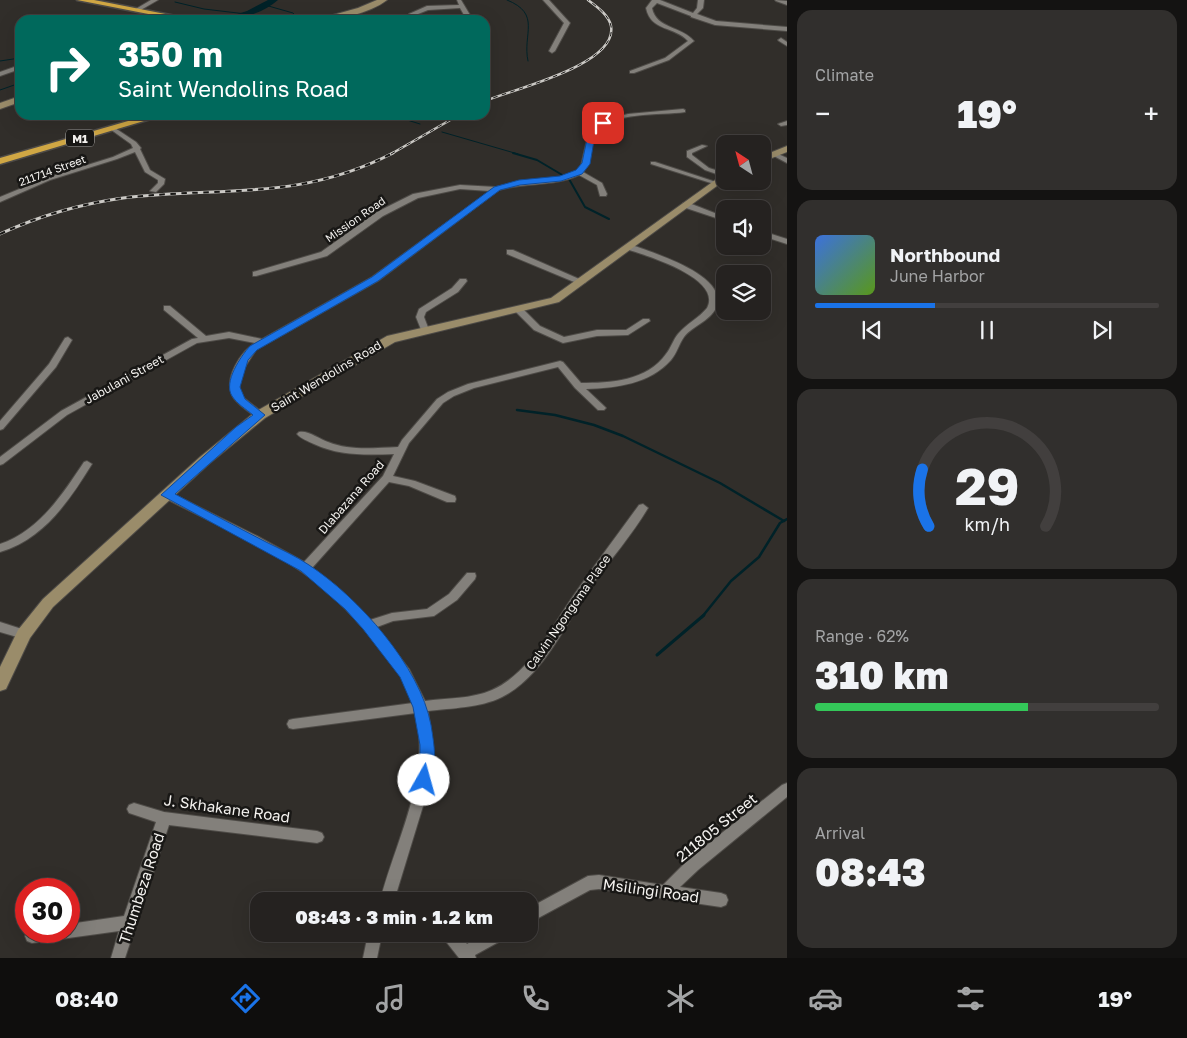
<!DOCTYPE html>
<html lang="en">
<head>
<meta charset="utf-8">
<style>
	:root { --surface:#252220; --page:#312f2d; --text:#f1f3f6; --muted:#a3a4a5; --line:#423f3e; --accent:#1a73e8 }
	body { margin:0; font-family:"Golos Text",sans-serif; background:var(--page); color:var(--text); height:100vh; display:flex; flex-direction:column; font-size:19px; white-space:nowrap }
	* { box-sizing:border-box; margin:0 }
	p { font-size:16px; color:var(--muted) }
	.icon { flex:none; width:28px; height:28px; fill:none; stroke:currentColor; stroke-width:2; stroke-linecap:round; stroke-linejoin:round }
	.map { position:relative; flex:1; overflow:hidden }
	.details { display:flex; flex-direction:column; gap:10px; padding:10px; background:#141312; width:400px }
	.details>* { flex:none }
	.banner { position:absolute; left:15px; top:15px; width:475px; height:105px; border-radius:15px; box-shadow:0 5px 20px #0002,0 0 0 1px var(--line); background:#00695c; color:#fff; overflow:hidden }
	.needle { width:32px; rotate:324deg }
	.fabs { position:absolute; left:716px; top:135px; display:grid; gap:10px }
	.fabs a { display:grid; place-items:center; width:55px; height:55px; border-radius:10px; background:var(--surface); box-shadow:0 5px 20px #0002,0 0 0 1px var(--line); font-size:25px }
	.speed { position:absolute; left:15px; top:878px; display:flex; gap:10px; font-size:25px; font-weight:700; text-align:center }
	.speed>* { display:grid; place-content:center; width:65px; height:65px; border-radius:50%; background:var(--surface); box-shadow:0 5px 20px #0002,0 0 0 1px var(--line); line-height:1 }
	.speed .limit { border:8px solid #d22; background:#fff; color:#111 }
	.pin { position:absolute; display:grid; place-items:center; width:42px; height:42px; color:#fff; margin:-21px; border-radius:10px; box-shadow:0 2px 8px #0006 }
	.me { position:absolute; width:55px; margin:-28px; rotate:7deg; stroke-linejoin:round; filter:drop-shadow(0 0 4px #0008) }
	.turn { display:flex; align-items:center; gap:18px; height:105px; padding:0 20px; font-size:22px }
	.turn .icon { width:65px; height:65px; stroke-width:2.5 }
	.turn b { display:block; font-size:35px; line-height:42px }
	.big { font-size:38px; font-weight:800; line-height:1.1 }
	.details .widget { flex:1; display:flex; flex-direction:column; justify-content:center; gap:8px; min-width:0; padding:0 18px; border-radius:15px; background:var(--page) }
	.details .dial { align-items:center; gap:0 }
	.dial svg { height:130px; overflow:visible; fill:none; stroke:var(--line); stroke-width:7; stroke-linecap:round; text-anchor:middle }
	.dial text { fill:var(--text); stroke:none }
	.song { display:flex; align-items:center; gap:15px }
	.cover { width:60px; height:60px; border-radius:8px; background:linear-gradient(135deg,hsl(220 70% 55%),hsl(90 70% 35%)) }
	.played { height:5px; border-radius:2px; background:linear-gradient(90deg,var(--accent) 35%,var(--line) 35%) }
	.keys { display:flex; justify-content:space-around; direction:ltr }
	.heat { display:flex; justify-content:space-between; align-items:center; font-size:28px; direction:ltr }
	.charge { height:8px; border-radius:4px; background:linear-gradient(90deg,#34c759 62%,var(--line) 0) }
	.trip { position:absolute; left:250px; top:892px; width:288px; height:50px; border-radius:15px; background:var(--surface); box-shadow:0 5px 20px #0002,0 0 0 1px var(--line); font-weight:800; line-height:50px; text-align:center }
	.menu { display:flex; height:80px; justify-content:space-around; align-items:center; background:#0f0e0d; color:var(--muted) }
	.menu .icon { width:35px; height:35px }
	.menu .active { color:var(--accent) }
	.menu b { font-size:22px; color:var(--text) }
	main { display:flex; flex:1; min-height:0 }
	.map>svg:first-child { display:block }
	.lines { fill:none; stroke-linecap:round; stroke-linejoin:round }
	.stream-far3 { stroke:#002228; stroke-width:1 }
	.stream-far2 { stroke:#002228; stroke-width:2 }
	.stream-far1 { stroke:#002228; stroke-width:2.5 }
	.stream { stroke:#002228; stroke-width:3 }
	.river { fill:#002228; fill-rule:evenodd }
	.street-casing { stroke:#4e4b47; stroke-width:2 }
	.secondary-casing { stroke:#4e4b47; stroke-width:2 }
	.highway-casing { stroke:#4e4b47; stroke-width:3 }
	.street { fill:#83807b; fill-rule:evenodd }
	.secondary { fill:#9a8c6a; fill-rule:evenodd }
	.highway { fill:#d0a744; fill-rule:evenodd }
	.rail-far1-casing { stroke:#cbc9c5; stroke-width:2.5 }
	.rail-casing { stroke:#cbc9c5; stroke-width:3 }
	.rail-far1 { stroke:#181715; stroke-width:1; stroke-dasharray:4.5; stroke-linecap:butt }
	.rail { stroke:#181715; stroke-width:2; stroke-dasharray:5.5; stroke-linecap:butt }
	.route { fill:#1a73e8; stroke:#114b97 }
	.labels { text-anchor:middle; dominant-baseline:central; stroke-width:5; stroke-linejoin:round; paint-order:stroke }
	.shield { fill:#181715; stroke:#b2b0ae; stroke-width:1 }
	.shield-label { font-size:11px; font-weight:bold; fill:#f4f2ef }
	.far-street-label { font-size:11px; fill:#f4f2ef; stroke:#181715 }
	.street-label { font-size:12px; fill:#f4f2ef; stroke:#181715 }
	.near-street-label { font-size:15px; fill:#f4f2ef; stroke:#181715 }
</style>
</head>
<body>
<main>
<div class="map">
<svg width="787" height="958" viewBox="0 0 787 958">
	<rect width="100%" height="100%" fill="#312e2a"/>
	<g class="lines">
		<g class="stream-far3">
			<path d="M507 0C542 14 522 34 528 61"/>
			<polyline points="175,2 204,9 246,14"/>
			<polyline points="265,5 293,13 297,17 295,20"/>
			<polyline points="0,61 20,58"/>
			<polyline points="0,90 20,83"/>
			<polyline points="391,115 420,124"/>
			<polyline points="442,132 518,154"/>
		</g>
		<g class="stream-far2">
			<polyline points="513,153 537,160 564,176"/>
			<polyline points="569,179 585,207 609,219"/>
		</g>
		<g class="stream-far1">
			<polyline points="517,410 555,415 594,425 623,436 720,483 784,521"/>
			<polyline points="702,617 731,581 759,557 780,523 787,519"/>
		</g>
		<polyline class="stream" points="657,655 704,615"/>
		<path class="river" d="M268 0H278C262 14 239 20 218 20L247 11Z"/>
		<defs>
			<g id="street">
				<polygon points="151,0 158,0 139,11 134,10"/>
				<polygon points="457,0 461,0 473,20 467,20 460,8 428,10 413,16 413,20 407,20 409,14 427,6 459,5"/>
				<polygon points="543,0 549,0 570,23 555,51 552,53 549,51 564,23"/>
				<path d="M652 0H660L693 13 697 8 698 0H704L703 8 697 14 716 21 787 27V31L715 25 691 17V16L657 3 652 8C656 29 682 26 694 41L669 60 634 73H630V71L665 58 688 41C675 26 651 32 646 8Z"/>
				<polygon points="775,0 787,1 787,5 776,1"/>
				<polygon points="781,38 787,42 787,46 779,41 778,40"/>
				<polygon points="20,65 20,69 0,76 0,72"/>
				<path d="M683 109 685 110V112C660 116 611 110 596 135 589 147 593 161 583 172L602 183 607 194 606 196H600L597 185 579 175C554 187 525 182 499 190L378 281 256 350 243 370 239 389 244 398 263 413 265 415 263 417C257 418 254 415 249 412 243 407 235 402 232 395 224 378 241 351 255 343L229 338 197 343 67 415 3 464 0 465V457L61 411 192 339 198 338 164 310V306H170L206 336 229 332 262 339 372 277 490 191 460 189 418 198 383 216 327 256 256 276H253V272L321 252 377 212 413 194 460 185 496 187 517 182 550 179 568 175 577 171 581 166 586 144 591 133 600 123 612 118 628 114Z"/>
				<polygon points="787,121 787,125 781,126 778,124"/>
				<polygon points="112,126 136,142 141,148 140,149 150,170 165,179 164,184 156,192 150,191 158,183 158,180 145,172 135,152 117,159 50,180 0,202 0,197 46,178 113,157 133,148 131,144 110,129 110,127"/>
				<polygon points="702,145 707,146 692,153 692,155 709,168 725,173 725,177 705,170 687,157 687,151"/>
				<polygon points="772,153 776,153 787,158 787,163 772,155"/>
				<polygon points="651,162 655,162 719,183 714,184 651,164"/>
				<polygon points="683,203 689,203 725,217 725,221 683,207"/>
				<polygon points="762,231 787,239 787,244 762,236"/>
				<path d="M626 245H632C653 253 725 274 717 305 713 320 692 326 684 337 679 344 677 353 671 360 650 384 616 388 586 389L604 406 606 408 604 410H598L575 388 558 367 474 388 454 396 443 403 409 443 393 476 415 481 455 496 456 499 455 502H447L409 486 389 482 312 568 337 587 370 620 392 613 427 609 449 594 467 573H475L476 576 475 579 457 600 434 616 393 621 377 627 409 669 425 701C446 698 472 699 492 690 532 672 552 625 576 592 596 563 618 534 639 505L643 504 648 508C632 535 611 559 592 585 567 621 543 677 502 697 480 708 452 708 428 711L433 745 431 780 394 901H380C396 839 431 778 416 713L293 729 289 728 287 724 289 720 293 719 413 703C405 677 388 656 370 636 353 616 334 596 313 580 268 546 213 524 163 497L162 495 167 491 257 536 304 562 383 476 394 454C366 455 340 456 314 444 308 441 301 439 297 434L299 432C308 430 319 439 328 442 350 451 374 448 398 447L402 440 437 399 448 392 468 384 560 361 563 362 581 383C610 383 647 381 666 354 671 348 673 340 678 334 686 324 699 318 707 308 723 278 645 255 626 249Z"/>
				<polygon points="507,250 513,250 586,282 582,284 579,284 507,254"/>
				<polygon points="460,279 466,279 467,281 458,292 426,312 424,317 429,330 425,333 422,332 416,317 419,309 452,288"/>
				<polygon points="516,308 522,308 540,326 564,337 597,330 626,330 643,319 649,319 650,321 628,335 597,336 563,343 534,330 516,312"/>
				<polygon points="68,337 72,340 56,367 3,429 0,430 0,421 49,364 65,338"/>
				<path d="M87 461 92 464C69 501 44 539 0 552V544C39 531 62 495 84 462Z"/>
				<polygon points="0,622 28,631 30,634 28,637 24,639 0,632"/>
				<polygon points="787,783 787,797 698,870 680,887 721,893 726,895 728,900 726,905 721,907 599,889 590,890 529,923 529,908 588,876 599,875 663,885 688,860 782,785"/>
				<polygon points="134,803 164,812 317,831 322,833 324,837 322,841 317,843 169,825 125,958 111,958 119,931 32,943 27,941 25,936 27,931 69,931 69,924 124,916 156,822 129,813 127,809 129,805"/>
				<polygon points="368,934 382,934 377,958 363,958"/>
				<polygon points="442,934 458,934 467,944 485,934 506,934 504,939 475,955 476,958 459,958 444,939"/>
			</g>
			<g id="secondary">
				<path d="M377 0H387C369 14 337 20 315 20L358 8Z"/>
				<polygon points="20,96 20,102 0,109 0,103"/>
				<polygon points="787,146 787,152 762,162 762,156"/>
				<polygon points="725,173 725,180 559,302 395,342 265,418 210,463 53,607 30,638 6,689 0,691 0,667 18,630 43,599 200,457 255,412 387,336 551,298"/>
			</g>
			<g id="highway">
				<polygon points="77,0 94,0 196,20 179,20"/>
				<polygon points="149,115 164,115 0,164 0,158"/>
			</g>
		</defs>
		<use href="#street" class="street-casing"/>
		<use href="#secondary" class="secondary-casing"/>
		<use href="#highway" class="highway-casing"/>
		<use href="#street" class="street"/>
		<use href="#secondary" class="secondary"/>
		<use href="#highway" class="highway"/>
		<defs>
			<g id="rail-far1">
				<path d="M485 101C513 89 618 65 611 26 609 15 596 6 588 0"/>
				<polyline points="391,154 459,115"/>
			</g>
			<path id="rail" d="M0 234C39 216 80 204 123 198 223 186 298 202 393 153"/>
		</defs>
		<use href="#rail-far1" class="rail-far1-casing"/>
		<use href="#rail" class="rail-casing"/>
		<use href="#rail-far1" class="rail-far1"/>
		<use href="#rail" class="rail"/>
	</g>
	<path class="route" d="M603 121 607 123 595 135 590 164 582 174 561 181 520 185 500 190 378 281 257 350 248 360 240 387 245 399 265 415 175 494C205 510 235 526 266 542 280 549 296 556 309 565 358 597 420 666 431 725 434 744 438 766 430 784L424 786 419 784 417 780 420 760V745L413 707 400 677 363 629 345 609 301 571 161 495 236 427 253 415C246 409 237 404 232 396 223 382 241 356 250 346L372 277 494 187 519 180 560 176 576 170 582 163 588 134Z"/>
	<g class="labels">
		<rect class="shield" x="66" y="129.5" width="28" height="17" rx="4"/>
		<g class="shield-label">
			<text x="80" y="138">M1</text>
		</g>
		<g class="far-street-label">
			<text transform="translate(52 170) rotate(-20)">211714 Street</text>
			<text transform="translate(355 219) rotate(-35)">Mission Road</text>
		</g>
		<g class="street-label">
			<text transform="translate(326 376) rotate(-31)">Saint Wendolins Road</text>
			<text transform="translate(124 379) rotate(-29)">Jabulani Street</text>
			<text transform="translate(351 497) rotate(-49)">Dlabazana Road</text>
			<text transform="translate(568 612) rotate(-55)">Calvin Ngongoma Place</text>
		</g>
		<g class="near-street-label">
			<text transform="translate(227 808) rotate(8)">J. Skhakane Road</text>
			<text transform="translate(716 827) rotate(-39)">211805 Street</text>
			<text transform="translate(141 888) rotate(-72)">Thumbeza Road</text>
			<text transform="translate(651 890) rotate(8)">Msilingi Road</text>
		</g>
	</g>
</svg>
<div class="fabs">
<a><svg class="needle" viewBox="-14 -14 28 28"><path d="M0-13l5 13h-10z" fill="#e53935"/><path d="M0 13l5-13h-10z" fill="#a3a4a5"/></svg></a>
<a><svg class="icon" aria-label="sound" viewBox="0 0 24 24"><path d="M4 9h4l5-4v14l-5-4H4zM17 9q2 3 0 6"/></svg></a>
<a><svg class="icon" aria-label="layers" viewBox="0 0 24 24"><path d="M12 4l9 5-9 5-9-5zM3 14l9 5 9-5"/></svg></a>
</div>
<div class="speed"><div class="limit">30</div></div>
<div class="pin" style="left:603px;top:123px;background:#d93025"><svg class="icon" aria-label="arrive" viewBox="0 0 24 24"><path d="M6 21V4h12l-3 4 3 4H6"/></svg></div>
<svg class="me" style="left:424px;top:780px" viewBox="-20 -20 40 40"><circle r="19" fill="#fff"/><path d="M0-13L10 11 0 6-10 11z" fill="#1a73e8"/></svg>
<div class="trip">08:43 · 3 min · 1.2 km</div>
<div class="banner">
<div class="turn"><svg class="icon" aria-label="right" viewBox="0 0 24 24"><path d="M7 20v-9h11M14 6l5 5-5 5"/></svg><div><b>350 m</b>Saint Wendolins Road</div></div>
</div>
</div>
<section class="details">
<div class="widget"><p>Climate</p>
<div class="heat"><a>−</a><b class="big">19°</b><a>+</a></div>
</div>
<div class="widget">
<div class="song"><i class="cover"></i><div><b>Northbound</b><p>June Harbor</p></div></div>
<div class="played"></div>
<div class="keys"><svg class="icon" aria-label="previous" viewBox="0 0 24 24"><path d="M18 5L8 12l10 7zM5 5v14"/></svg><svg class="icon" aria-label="pause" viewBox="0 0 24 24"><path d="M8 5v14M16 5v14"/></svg><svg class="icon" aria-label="next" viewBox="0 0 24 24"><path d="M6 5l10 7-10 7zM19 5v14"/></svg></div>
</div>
<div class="widget dial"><svg viewBox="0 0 100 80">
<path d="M14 69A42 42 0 1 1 86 69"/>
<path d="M14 69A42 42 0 0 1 10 34" stroke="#1a73e8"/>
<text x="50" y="56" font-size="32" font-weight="700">29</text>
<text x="50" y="72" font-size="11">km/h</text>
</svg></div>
<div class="widget"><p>Range · 62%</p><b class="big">310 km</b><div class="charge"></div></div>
<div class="widget"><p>Arrival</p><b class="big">08:43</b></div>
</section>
</main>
<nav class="menu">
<b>08:40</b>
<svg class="icon active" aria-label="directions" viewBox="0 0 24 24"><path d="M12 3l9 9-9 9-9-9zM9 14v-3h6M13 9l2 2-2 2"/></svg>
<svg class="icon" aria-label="music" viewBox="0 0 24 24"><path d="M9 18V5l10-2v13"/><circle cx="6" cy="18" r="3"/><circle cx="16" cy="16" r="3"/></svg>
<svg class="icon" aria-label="phone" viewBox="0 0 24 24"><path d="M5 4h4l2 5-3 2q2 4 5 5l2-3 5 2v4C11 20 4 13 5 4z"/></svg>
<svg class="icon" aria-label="climate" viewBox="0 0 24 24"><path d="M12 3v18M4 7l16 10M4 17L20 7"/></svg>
<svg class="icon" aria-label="car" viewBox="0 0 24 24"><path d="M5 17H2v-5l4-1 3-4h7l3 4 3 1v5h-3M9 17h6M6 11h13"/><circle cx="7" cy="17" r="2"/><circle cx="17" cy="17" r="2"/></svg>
<svg class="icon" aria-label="filters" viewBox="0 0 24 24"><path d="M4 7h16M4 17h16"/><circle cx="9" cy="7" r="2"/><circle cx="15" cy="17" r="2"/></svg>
<b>19°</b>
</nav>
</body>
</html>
